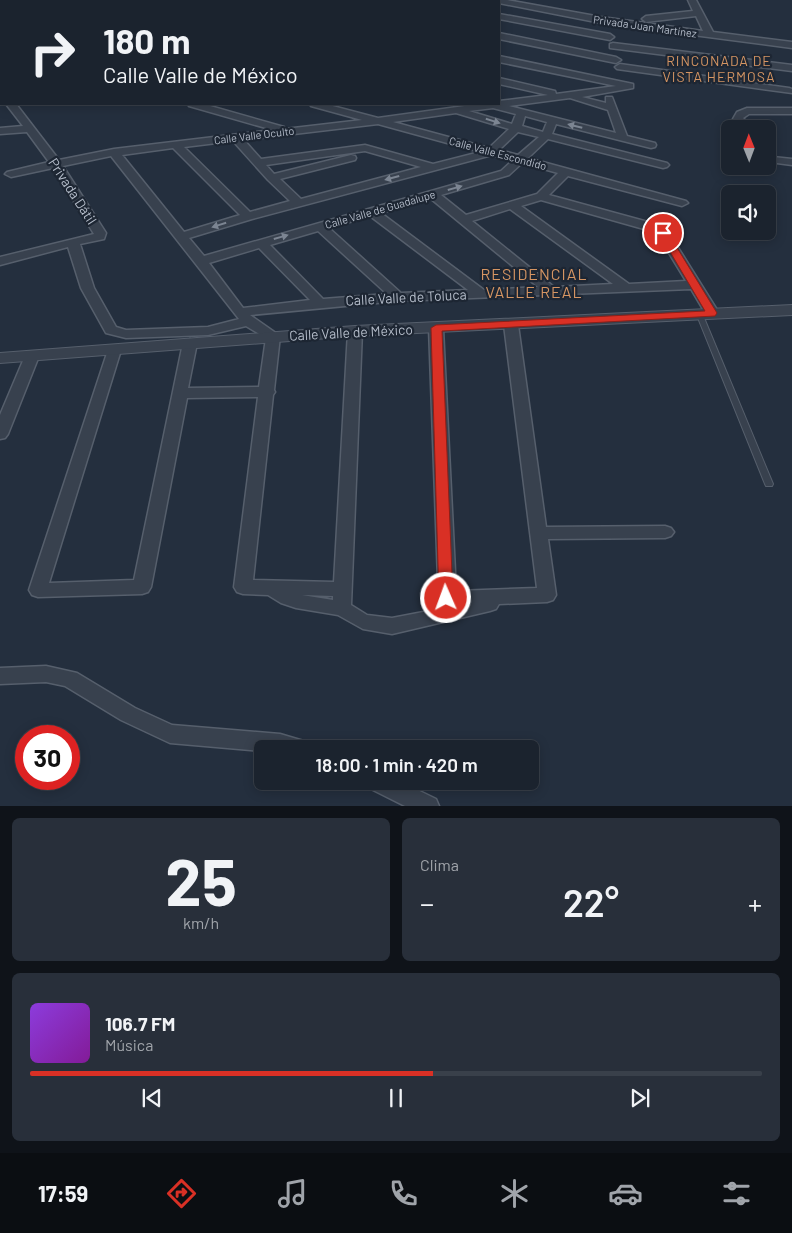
<!DOCTYPE html>
<html lang="es">
<head>
<meta charset="utf-8">
<style>
	:root { --surface:#1b232e; --page:#282f3a; --text:#f1f3f6; --muted:#a0a4aa; --line:#39404a; --accent:#d93025 }
	body { margin:0; font-family:Barlow,sans-serif; background:var(--page); color:var(--text); height:100vh; display:flex; flex-direction:column; font-size:19px; white-space:nowrap }
	* { box-sizing:border-box; margin:0 }
	p { font-size:16px; color:var(--muted) }
	.icon { flex:none; width:28px; height:28px; fill:none; stroke:currentColor; stroke-width:2; stroke-linecap:round; stroke-linejoin:round }
	.map { position:relative; height:806px; overflow:hidden }
	.side { display:flex; flex-direction:column; gap:12px; padding:12px; background:#0f1319; flex:1 }
	.side>* { flex:none }
	.guide { position:absolute; left:0px; top:0px; width:500px; height:105px; box-shadow:0 2px 12px #0003,0 0 0 1px var(--line); background:#1b232e; color:var(--text); overflow:hidden }
	.needle { width:32px; rotate:359deg }
	.controls { position:absolute; left:721px; top:120px; display:grid; gap:10px }
	.controls a { display:grid; place-items:center; width:55px; height:55px; border-radius:8px; background:var(--surface); box-shadow:0 2px 12px #0003,0 0 0 1px var(--line); font-size:25px }
	.speed { position:absolute; left:15px; top:725px; display:flex; gap:10px; font-size:25px; font-weight:700; text-align:center }
	.speed>* { display:grid; place-content:center; width:65px; height:65px; border-radius:50%; background:var(--surface); box-shadow:0 2px 12px #0003,0 0 0 1px var(--line); line-height:1 }
	.speed .limit { border:8px solid #d22; background:#fff; color:#111 }
	.pin { position:absolute; display:grid; place-items:center; width:42px; height:42px; color:#fff; margin:-21px; border:2px solid #fff; border-radius:50%; box-shadow:0 1px 5px #0007 }
	.me { position:absolute; width:55px; margin:-28px; rotate:358deg; stroke-linejoin:round; filter:drop-shadow(0 0 4px #0008) }
	.turn { display:flex; align-items:center; gap:18px; height:105px; padding:0 20px; font-size:22px }
	.turn .icon { width:65px; height:65px; stroke-width:2.5 }
	.turn b { display:block; font-size:35px; line-height:42px }
	.big { font-size:38px; font-weight:600; line-height:1.1 }
	.side .tile { flex:1; display:flex; flex-direction:column; justify-content:center; gap:8px; min-width:0; padding:0 18px; border-radius:8px; background:var(--page) }
	.side .dial { align-items:center; gap:0 }
	.dial b { font-size:65px; line-height:1 }
	.song { display:flex; align-items:center; gap:15px }
	.cover { width:60px; height:60px; border-radius:8px; background:linear-gradient(135deg,hsl(270 70% 55%),hsl(290 70% 35%)) }
	.played { height:5px; border-radius:2px; background:linear-gradient(90deg,var(--accent) 55%,var(--line) 55%) }
	.keys { display:flex; justify-content:space-around; direction:ltr }
	.heat { display:flex; justify-content:space-between; align-items:center; font-size:28px; direction:ltr }
	.side .tiles { flex:1; display:grid; gap:12px; grid-template-columns:1fr 1fr }
	.tile:last-child { grid-column:span 2 }
	.trip { position:absolute; left:254px; top:740px; width:285px; height:50px; border-radius:8px; background:var(--surface); box-shadow:0 2px 12px #0003,0 0 0 1px var(--line); font-weight:600; line-height:50px; text-align:center }
	.dock { display:flex; height:80px; justify-content:space-around; align-items:center; background:#0b0e12; color:var(--muted) }
	.dock .icon { width:35px; height:35px }
	.dock .on { color:var(--accent) }
	.dock b { font-size:22px; color:var(--text) }
	.map>svg:first-child { display:block }
	.lines { fill:none; stroke-linecap:round; stroke-linejoin:round }
	.service-casing { stroke:#565f6c; stroke-width:2 }
	.minor-casing { stroke:#565f6c; stroke-width:3 }
	.tertiary-casing { stroke:#565f6c; stroke-width:2 }
	.service { fill:#38414e; fill-rule:evenodd }
	.minor { fill:#38414e; fill-rule:evenodd }
	.tertiary { fill:#38414e; fill-rule:evenodd }
	.oneway { fill:#7c8592 }
	.route { fill:#d93025; stroke:#8d1f18 }
	.labels { text-anchor:middle; dominant-baseline:central; stroke-width:4.5; stroke-linejoin:round; paint-order:stroke }
	.far-street-label { font-size:11px; fill:#b4bcc9; stroke:#1d2633 }
	.far-quarter-label { font-size:14px; letter-spacing:1px; fill:#d59563; stroke:#1d2633 }
	.street-label { font-size:14px; fill:#b4bcc9; stroke:#1d2633 }
	.quarter-label { font-size:16px; letter-spacing:1px; fill:#d59563; stroke:#1d2633 }
</style>
</head>
<body>
<div class="map">
<svg width="792" height="806" viewBox="0 0 792 806">
	<rect width="100%" height="100%" fill="#242f3e"/>
	<g class="lines">
		<defs>
			<g id="service">
				<rect x="0" y="38" width="1" height="2"/>
				<polygon points="699,311 702,313 773,484 772,486 766,486 765,484 696,313"/>
			</g>
			<g id="minor">
				<polygon points="496,0 507,0 601,17 703,31 696,16 646,22 642,19 646,16 693,11 688,0 696,0 713,32 792,42 792,48 601,23 499,3"/>
				<polygon points="499,14 610,34 614,37 610,40 499,19"/>
				<polygon points="499,33 616,57 621,60 616,63 499,39"/>
				<polygon points="613,43 792,65 792,71 610,48 610,44"/>
				<path d="M499 56 633 84V88L582 97 606 103V97H612L627 136 655 143 656 145 655 147 651 148 556 124 552 134 667 163 669 165 667 167 663 168 548 139 528 158 686 201 688 203 682 206 568 176 549 195 659 225 667 230 719 313 712 317 707 316 691 289 398 301 250 315 280 336 274 390 275 392 273 395 253 580 334 582 348 331 355 327 362 331 351 605 367 615 392 618 439 609 429 328 436 324 443 328 456 591 537 588 504 325 506 322 511 321 518 325 546 527 665 526 671 528 674 532 671 536 665 538 548 539 556 595 553 600 547 602 499 604 496 609 490 611 392 634 363 629 338 615 296 608 281 603 268 595 243 594 237 592 234 587 258 397 187 398 151 587 148 592 142 594 38 597 32 595 29 590 109 347H119L121 350 49 583 134 580 183 343 190 339 197 343 188 388 259 387 266 338 246 326 208 335 126 338 106 333 81 288 68 247 0 265V257L94 234 53 168 11 177 5 174 7 172 49 162 27 132 0 134V128L23 126 6 104H16L59 160 114 149 273 130 189 106 188 104H203L284 127 285 129 362 120 311 106 310 104H325L378 118 479 104H499V101L548 95 499 84V78L555 91 556 94 616 86 499 62ZM570 98 608 110 616 133 509 106ZM493 108 516 114 512 124 469 111ZM456 113 509 129 489 148 393 122ZM525 116 547 122 543 132 522 126ZM378 124 480 152 433 164 365 145 261 159 244 140ZM518 132 539 137 518 155 499 150ZM233 141 268 180 290 201 250 212 184 147ZM173 148 240 215 184 232 122 155ZM365 151 421 167 301 199 280 179 355 160 356 158 355 156 351 155 274 174 266 165ZM492 155 512 161 501 171 204 256 189 238 252 219ZM111 156 239 319 208 327 126 330 116 327 94 288 80 244 104 239 106 233 63 166ZM522 163 558 173 537 194 466 215 441 195 509 175ZM430 198 538 287 484 290 381 213ZM541 200 651 231 658 235 686 281 629 284 521 206ZM510 209 613 284 554 287 472 221ZM370 216 468 290 401 293 329 228ZM318 231 387 294 323 299 270 245ZM259 248 310 300 243 308 209 263ZM302 595 333 596V600Z"/>
				<rect x="0" y="61" width="1" height="6"/>
				<polygon points="620,64 789,88 792,89 792,93 617,69 615,67"/>
				<rect x="0" y="80" width="1" height="8"/>
				<polygon points="747,108 792,108 792,114 749,114 743,118 749,124 748,126 740,126 733,119 737,112"/>
				<polygon points="773,157 792,159 792,165 769,162 768,160"/>
				<polygon points="32,352 37,353 39,356 8,434 5,438 0,439 0,415 25,356 27,353"/>
				<polygon points="46,666 77,673 135,708 172,725 280,734 307,742 310,749 262,749 262,751 170,743 121,720 65,686 46,682 0,684 0,668"/>
				<polygon points="366,781 399,781 436,799 439,806 405,806 369,788"/>
			</g>
			<polygon id="tertiary" points="792,305 792,315 355,336 0,363 0,353 355,326"/>
		</defs>
		<use href="#service" class="service-casing"/>
		<use href="#minor" class="minor-casing"/>
		<use href="#tertiary" class="tertiary-casing"/>
		<use href="#service" class="service"/>
		<use href="#minor" class="minor"/>
		<use href="#tertiary" class="tertiary"/>
	</g>
	<defs><path id="oneway-solid" d="M-6-.8H1V-3.2L6.5 0L1 3.2V.8H-6Z" transform="scale(1.25)"/></defs>
	<g class="oneway">
		<use href="#oneway-solid" transform="translate(493 121) rotate(17)"/>
		<use href="#oneway-solid" transform="translate(575 126) rotate(-166)"/>
		<use href="#oneway-solid" transform="translate(392 178) rotate(165)"/>
		<use href="#oneway-solid" transform="translate(455 188) rotate(-16)"/>
		<use href="#oneway-solid" transform="translate(219 225) rotate(163)"/>
		<use href="#oneway-solid" transform="translate(281 237) rotate(-16)"/>
	</g>
	<polygon class="route" points="663,230 668,233 717,313 715,316 442,331 453,598 451,602 446,604 441,602 439,598 431,328 436,325 705,311 659,233"/>
	<g class="labels">
		<g class="far-street-label">
			<text transform="translate(645 26) rotate(8)">Privada Juan Martínez</text>
			<text transform="translate(254 135) rotate(-7)">Calle Valle Oculto</text>
			<text transform="translate(498 153) rotate(15)">Calle Valle Escondido</text>
			<text transform="translate(380 209) rotate(-16)">Calle Valle de Guadalupe</text>
		</g>
		<g class="far-quarter-label">
			<text x="719" y="60">RINCONADA DE<tspan x="719" dy="16">VISTA HERMOSA</tspan></text>
		</g>
		<g class="street-label">
			<text transform="translate(73 191) rotate(57)">Privada Dátil</text>
			<text transform="translate(406 297) rotate(-3)">Calle Valle de Toluca</text>
			<text transform="translate(351 332) rotate(-3)">Calle Valle de México</text>
		</g>
		<g class="quarter-label">
			<text x="534" y="273">RESIDENCIAL<tspan x="534" dy="18">VALLE REAL</tspan></text>
		</g>
	</g>
</svg>
<div class="controls">
<a><svg class="needle" viewBox="-14 -14 28 28"><path d="M0-13l5 13h-10z" fill="#e53935"/><path d="M0 13l5-13h-10z" fill="#a0a4aa"/></svg></a>
<a><svg class="icon" aria-label="sound" viewBox="0 0 24 24"><path d="M4 9h4l5-4v14l-5-4H4zM17 9q2 3 0 6"/></svg></a>
</div>
<div class="speed"><div class="limit">30</div></div>
<div class="pin" style="left:663px;top:233px;background:#d93025"><svg class="icon" aria-label="arrive" viewBox="0 0 24 24"><path d="M6 21V4h12l-3 4 3 4H6"/></svg></div>
<svg class="me" style="left:446px;top:598px" viewBox="-20 -20 40 40"><circle r="17" fill="#d93025" stroke="#fff" stroke-width="3"/><path d="M0-11L8 9 0 5-8 9z" fill="#fff"/></svg>
<div class="trip">18:00 · 1 min · 420 m</div>
<div class="guide">
<div class="turn"><svg class="icon" aria-label="right" viewBox="0 0 24 24"><path d="M7 20v-9h11M14 6l5 5-5 5"/></svg><div><b>180 m</b>Calle Valle de México</div></div>
</div>
</div>
<section class="side">
<div class="tiles">
<div class="tile dial"><b>25</b><p>km/h</p></div>
<div class="tile"><p>Clima</p>
<div class="heat"><a>−</a><b class="big">22°</b><a>+</a></div>
</div>
<div class="tile">
<div class="song"><i class="cover"></i><div><b>106.7 FM</b><p>Música</p></div></div>
<div class="played"></div>
<div class="keys"><svg class="icon" aria-label="previous" viewBox="0 0 24 24"><path d="M18 5L8 12l10 7zM5 5v14"/></svg><svg class="icon" aria-label="pause" viewBox="0 0 24 24"><path d="M8 5v14M16 5v14"/></svg><svg class="icon" aria-label="next" viewBox="0 0 24 24"><path d="M6 5l10 7-10 7zM19 5v14"/></svg></div>
</div>
</div>
</section>
<nav class="dock">
<b>17:59</b>
<svg class="icon on" aria-label="directions" viewBox="0 0 24 24"><path d="M12 3l9 9-9 9-9-9zM9 14v-3h6M13 9l2 2-2 2"/></svg>
<svg class="icon" aria-label="music" viewBox="0 0 24 24"><path d="M9 18V5l10-2v13"/><circle cx="6" cy="18" r="3"/><circle cx="16" cy="16" r="3"/></svg>
<svg class="icon" aria-label="phone" viewBox="0 0 24 24"><path d="M5 4h4l2 5-3 2q2 4 5 5l2-3 5 2v4C11 20 4 13 5 4z"/></svg>
<svg class="icon" aria-label="climate" viewBox="0 0 24 24"><path d="M12 3v18M4 7l16 10M4 17L20 7"/></svg>
<svg class="icon" aria-label="car" viewBox="0 0 24 24"><path d="M5 17H2v-5l4-1 3-4h7l3 4 3 1v5h-3M9 17h6M6 11h13"/><circle cx="7" cy="17" r="2"/><circle cx="17" cy="17" r="2"/></svg>
<svg class="icon" aria-label="filters" viewBox="0 0 24 24"><path d="M4 7h16M4 17h16"/><circle cx="9" cy="7" r="2"/><circle cx="15" cy="17" r="2"/></svg>
</nav>
</body>
</html>
